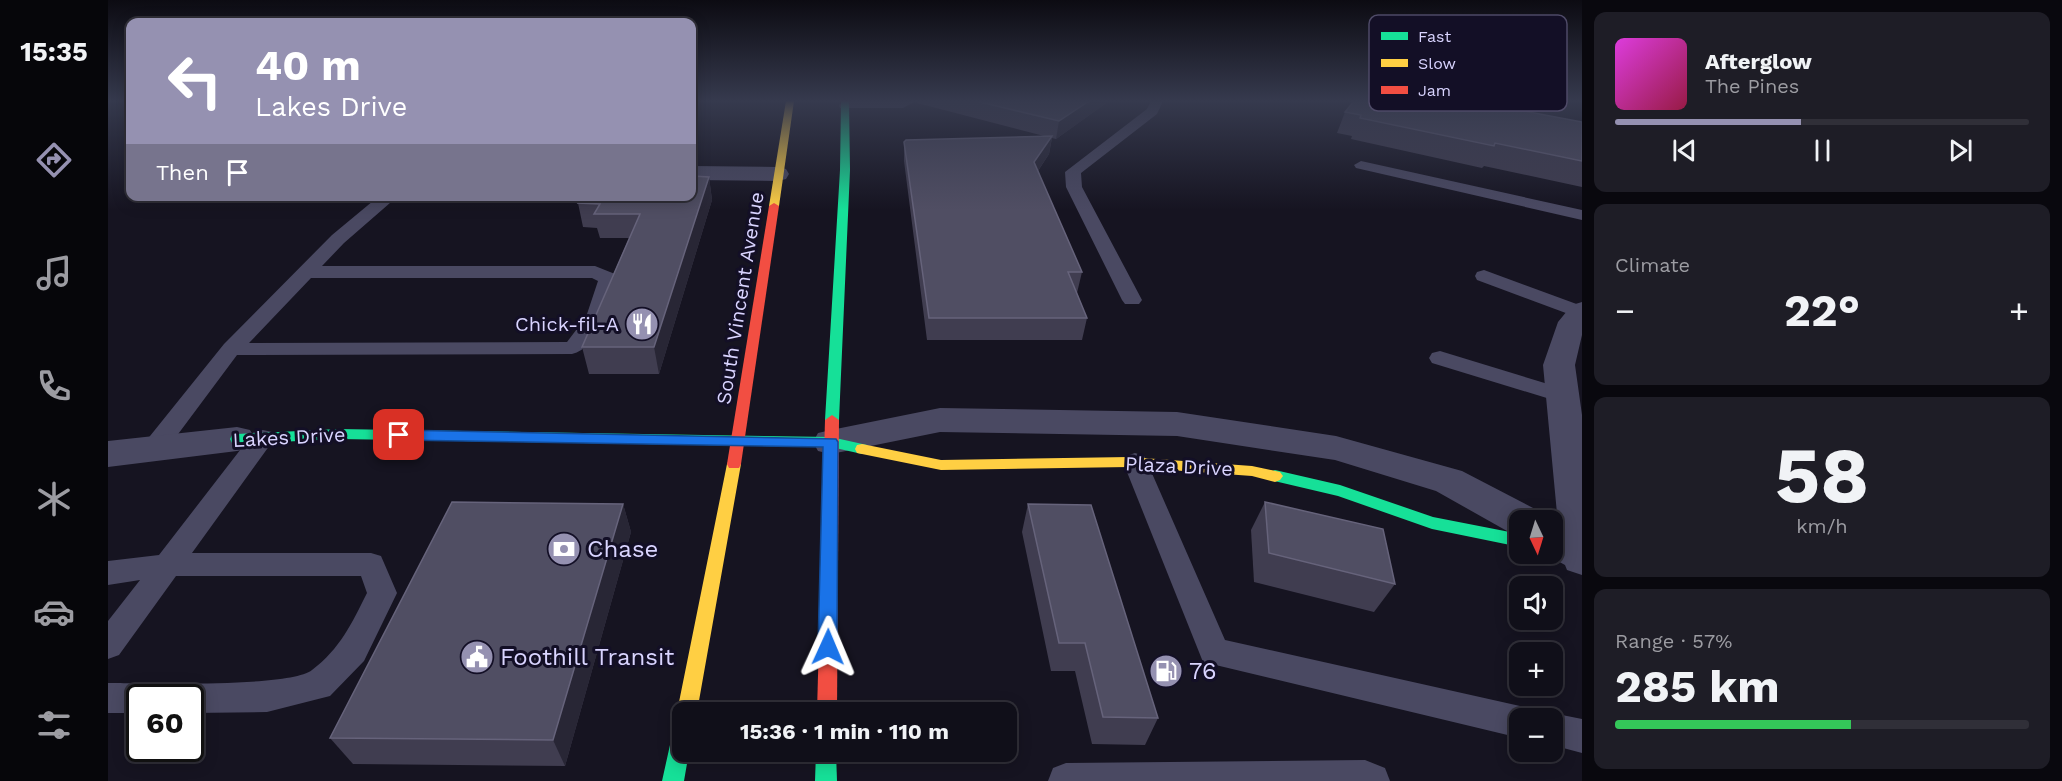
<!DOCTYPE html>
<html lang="en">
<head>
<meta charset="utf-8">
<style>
	:root { --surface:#100f19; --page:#1e1d26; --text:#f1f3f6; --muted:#9c9ca2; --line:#302f38; --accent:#9591b1 }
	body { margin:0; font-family:"Work Sans",sans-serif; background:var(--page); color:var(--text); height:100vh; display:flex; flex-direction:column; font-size:22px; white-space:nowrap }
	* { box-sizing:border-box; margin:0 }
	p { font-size:20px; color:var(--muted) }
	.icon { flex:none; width:33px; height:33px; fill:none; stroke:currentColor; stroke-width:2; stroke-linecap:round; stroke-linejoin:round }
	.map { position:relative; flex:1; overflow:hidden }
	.sheet { display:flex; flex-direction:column; gap:12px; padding:12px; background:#09080e; width:480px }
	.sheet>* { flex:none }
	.hud { position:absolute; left:18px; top:18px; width:570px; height:183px; border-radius:12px; box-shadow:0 3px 15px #0003,0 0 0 2px var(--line); background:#9591b1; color:#fff; overflow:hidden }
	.needle { width:39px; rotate:176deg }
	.tools { position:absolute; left:1401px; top:510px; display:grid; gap:12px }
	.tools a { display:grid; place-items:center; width:54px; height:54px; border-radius:12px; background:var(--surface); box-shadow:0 3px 15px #0003,0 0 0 2px var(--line); font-size:30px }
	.speed { position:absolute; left:18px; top:684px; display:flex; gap:12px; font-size:30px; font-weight:700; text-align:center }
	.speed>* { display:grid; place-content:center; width:78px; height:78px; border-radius:50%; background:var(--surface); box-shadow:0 3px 15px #0003,0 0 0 2px var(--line); line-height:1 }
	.speed .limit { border:3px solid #111; border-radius:9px; background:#fff; color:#111 }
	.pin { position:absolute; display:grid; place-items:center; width:51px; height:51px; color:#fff; margin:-26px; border-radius:12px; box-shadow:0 3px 9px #0006 }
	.me { position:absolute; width:66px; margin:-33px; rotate:1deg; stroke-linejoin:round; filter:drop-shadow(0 0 4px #0008) }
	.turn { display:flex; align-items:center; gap:21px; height:126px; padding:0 30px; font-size:27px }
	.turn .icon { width:78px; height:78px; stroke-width:2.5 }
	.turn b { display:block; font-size:42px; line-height:51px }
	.then { display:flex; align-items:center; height:57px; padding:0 30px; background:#0003; gap:12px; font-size:22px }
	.big { font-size:45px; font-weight:700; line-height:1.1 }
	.sheet .widget { flex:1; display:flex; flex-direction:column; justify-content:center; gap:9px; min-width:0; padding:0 21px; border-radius:12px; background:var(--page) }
	.sheet .dial { align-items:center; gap:0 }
	.dial b { font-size:78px; line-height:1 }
	.song { display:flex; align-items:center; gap:18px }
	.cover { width:72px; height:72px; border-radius:9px; background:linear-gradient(135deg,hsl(300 70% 55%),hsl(340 70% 35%)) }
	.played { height:6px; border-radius:3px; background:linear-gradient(90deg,var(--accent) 45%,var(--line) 45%) }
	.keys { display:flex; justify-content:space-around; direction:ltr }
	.heat { display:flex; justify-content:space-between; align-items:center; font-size:33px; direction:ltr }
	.charge { height:9px; border-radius:4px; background:linear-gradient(90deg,#34c759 57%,var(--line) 0) }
	.trip { position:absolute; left:564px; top:702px; width:345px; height:60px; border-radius:12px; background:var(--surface); box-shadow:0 3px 15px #0003,0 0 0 2px var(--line); font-weight:700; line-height:60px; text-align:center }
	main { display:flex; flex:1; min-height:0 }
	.menu { display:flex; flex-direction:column; width:108px; justify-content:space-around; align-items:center; background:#06060a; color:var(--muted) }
	.menu .icon { width:42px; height:42px }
	.menu .on { color:var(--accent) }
	.menu b { font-size:27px; color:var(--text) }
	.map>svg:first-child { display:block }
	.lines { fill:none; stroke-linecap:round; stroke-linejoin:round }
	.lane { fill:#4a4962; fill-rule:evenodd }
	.street { fill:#4a4962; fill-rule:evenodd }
	.fast { fill:#16e098; fill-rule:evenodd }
	.slow { fill:#ffcf43; fill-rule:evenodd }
	.jam { fill:#f24e42; fill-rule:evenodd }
	.wall { fill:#403d50 }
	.shaded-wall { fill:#282635 }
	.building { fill:#504e63; stroke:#66637b; stroke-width:1.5 }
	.route { fill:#1a73e8; stroke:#114b97; stroke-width:1.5 }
	.labels { text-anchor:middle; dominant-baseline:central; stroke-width:6; stroke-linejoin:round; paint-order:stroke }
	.street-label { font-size:20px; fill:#d9d4ff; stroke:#130f26 }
	.poi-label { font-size:20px; fill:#d9d4ff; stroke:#130f26; text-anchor:end }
	.near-poi-label { font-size:24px; fill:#d9d4ff; stroke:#130f26; text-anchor:start }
	.key { fill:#130f26; stroke:#4e4a67; stroke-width:1.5 }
	.key-label { font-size:16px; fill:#d9d4ff }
</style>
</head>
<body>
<main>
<nav class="menu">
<b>15:35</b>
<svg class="icon on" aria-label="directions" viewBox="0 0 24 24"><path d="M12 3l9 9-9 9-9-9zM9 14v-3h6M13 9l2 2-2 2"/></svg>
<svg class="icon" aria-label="music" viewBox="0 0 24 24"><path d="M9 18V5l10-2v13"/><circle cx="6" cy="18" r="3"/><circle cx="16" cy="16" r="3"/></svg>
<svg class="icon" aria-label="phone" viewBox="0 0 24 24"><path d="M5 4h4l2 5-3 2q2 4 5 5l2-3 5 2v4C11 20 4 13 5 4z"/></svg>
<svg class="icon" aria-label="climate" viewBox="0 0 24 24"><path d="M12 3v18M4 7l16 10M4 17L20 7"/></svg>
<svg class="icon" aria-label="car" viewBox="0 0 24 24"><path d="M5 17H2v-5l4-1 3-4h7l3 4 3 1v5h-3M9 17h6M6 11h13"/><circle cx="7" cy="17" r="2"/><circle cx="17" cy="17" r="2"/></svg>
<svg class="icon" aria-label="filters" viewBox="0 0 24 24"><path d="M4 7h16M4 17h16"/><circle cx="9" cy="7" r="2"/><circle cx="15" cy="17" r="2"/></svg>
</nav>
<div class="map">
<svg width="1474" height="781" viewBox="0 0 1474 781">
	<rect width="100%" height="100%" fill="#161421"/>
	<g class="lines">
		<g class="lane">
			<polygon points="737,101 808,101 795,108 732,108 731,105"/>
			<polygon points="1043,101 1055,101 1049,114 973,173 974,187 1034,300 1031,304 1017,304 1014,300 958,187 957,172 1039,109"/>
			<polygon points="1253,161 1474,210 1474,220 1248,168 1246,165"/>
			<path d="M271 196H290L236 243 214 266H487L507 274 509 278C506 302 490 348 464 354L129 355 56 453 47 455 38 453 35 447 38 441 116 344 224 235ZM203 278H484L490 281 478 317 459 342 141 343Z"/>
			<polygon points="1376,270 1474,306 1474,319 1369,280 1367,276 1369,272"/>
			<polygon points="1332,351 1463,391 1466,396 1463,401 1455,403 1324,363 1321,358 1324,353"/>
			<path d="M155 430 164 432 167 438 84 553H263L273 556 289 593 256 661 222 696 159 712 82 713V698H32V713H0V683C36 683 181 688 204 670 232 649 244 623 259 593L253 576H68L11 655 0 659V621L32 580 0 585V561L51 555 146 432Z"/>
			<polygon points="1027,453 1036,456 1039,462 1117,640 1412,706 1424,711 1427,718 1412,718 1412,738 1095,662 1015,462 1018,456"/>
			<polygon points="1444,713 1474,719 1474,753 1444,745 1444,718 1432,718"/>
			<polygon points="1257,760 1277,768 1282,781 940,781 945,768 958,763"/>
		</g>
		<g class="street">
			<polygon points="584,166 670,167 678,169 681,174 678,179 670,181 584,180"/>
			<polygon points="1474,302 1474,335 1467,365 1474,415 1474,575 1459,570 1457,565 1437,554 1444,554 1444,522 1450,524 1435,365 1450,322 1464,305"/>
			<polygon points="832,408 1069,412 1228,436 1354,471 1427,509 1433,520 1412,520 1412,535 1399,531 1328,491 1227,460 1069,436 832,432 723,454 710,451 705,442 710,433 723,430"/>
			<polygon points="129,427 142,430 147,439 142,448 129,451 0,467 0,441"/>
		</g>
		<g class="fast">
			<polygon points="733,101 741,101 742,170 731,420 724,425 717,420 732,170"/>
			<polygon points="230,429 723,437 759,445 761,449 759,453 754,454 723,447 230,439 129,444 124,443 122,439 124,435 129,434"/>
			<polygon points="1167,470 1232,485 1325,517 1412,534 1412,547 1324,529 1230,496 1162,480 1159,476 1162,472"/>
			<polygon points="574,726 574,752 581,752 576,781 554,781 564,736 567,729"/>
			<polygon points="708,752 728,752 729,781 707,781"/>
		</g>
		<g class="slow">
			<polygon points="678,101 686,101 671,206 666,209 661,206"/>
			<polygon points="754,444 833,460 1021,457 1144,466 1172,472 1175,476 1172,480 1167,482 1144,476 1021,467 833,470 749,453 747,449 749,445"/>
			<polygon points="626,459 631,460 633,464 589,712 574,712 574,720 569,712 619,464 621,460"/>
		</g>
		<g class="jam">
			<polygon points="666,203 671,206 633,464 631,468 621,468 619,464 661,206"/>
			<polygon points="724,415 731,420 729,712 709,712 717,420"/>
		</g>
	</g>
	<g class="wall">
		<polygon points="809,101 1001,101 948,139 944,138 941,154 930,171 974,272 969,293 979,318 974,340 819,340 796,161 796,142 936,136 809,103"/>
		<polygon points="1237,112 1474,122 1474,187 1376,166 1374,168 1243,139 1244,136 1229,133"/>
		<polygon points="601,177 604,200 551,374 481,374 474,347 521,238 492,238 489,228 475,227 470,203"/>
		<polygon points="1157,502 1287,584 1266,612 1146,582 1143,530"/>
		<polygon points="515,504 523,532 457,766 245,764 222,738"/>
		<polygon points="920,504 1050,718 1037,745 984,744 967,671 943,671 914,532"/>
	</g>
	<g class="shaded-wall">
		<polygon points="584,101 592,101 584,122"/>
		<polygon points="981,101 1001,101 948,139 951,121"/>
		<polygon points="944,136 941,154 923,181 926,162"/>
		<polygon points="601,177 604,200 551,374 546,347"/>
		<polygon points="515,504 523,532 457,766 445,740"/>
	</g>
	<g class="building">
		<polygon points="868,101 981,101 951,121"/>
		<polygon points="1246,101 1364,101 1474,122 1474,161 1387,143 1386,146 1252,118 1253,115 1237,112"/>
		<polygon points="944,136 926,162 974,272 960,272 979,318 821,318 796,142 798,140"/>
		<polygon points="584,176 601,177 546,347 474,347 532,214 486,214 492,204 470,203 474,196 584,196"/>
		<polygon points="344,502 515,504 445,740 222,738"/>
		<polygon points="1157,502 1275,529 1287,584 1161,553"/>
		<polygon points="920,504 983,505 1050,718 995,717 977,643 951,643"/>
	</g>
	<linearGradient id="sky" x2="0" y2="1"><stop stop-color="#0c0b12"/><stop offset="0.48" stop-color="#363a4e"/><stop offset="1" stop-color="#363a4e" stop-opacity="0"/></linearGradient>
	<rect width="1474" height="210" fill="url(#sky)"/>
	<polygon class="route" points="291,430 728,439 730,442 729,647 726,653 720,656 713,653 710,647 715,447 291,440 284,435"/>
	<defs>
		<symbol id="restaurant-disc" viewBox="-11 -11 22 22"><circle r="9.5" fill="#9591b1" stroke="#130f26"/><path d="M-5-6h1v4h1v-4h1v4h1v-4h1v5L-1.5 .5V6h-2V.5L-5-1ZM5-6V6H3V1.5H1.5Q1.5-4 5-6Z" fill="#fff"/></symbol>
		<symbol id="bank-disc" viewBox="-11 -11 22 22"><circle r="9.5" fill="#9591b1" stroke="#130f26"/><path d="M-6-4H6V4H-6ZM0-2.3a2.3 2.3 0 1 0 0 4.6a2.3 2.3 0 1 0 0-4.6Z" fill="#fff"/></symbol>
		<symbol id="civic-disc" viewBox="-11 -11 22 22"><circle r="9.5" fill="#9591b1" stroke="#130f26"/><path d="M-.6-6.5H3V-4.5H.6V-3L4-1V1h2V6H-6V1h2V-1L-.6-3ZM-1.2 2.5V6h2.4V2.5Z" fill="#fff"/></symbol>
		<symbol id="fuel-disc" viewBox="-11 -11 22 22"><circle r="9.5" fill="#9591b1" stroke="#130f26"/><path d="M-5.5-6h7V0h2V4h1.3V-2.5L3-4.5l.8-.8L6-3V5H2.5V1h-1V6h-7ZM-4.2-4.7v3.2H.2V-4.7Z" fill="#fff"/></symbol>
	</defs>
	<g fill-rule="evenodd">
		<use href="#restaurant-disc" x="515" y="305" width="38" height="38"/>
		<use href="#bank-disc" x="437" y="530" width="38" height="38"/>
		<use href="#civic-disc" x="350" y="638" width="38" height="38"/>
		<use href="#fuel-disc" x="1039" y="652" width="38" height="38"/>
	</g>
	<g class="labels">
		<g class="street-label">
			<text transform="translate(632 298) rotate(-81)">South Vincent Avenue</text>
			<text transform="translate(181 437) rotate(-3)">Lakes Drive</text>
			<text transform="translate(1071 466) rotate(3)">Plaza Drive</text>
		</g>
		<g class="poi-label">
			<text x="511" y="324">Chick-fil-A</text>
		</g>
		<g class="near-poi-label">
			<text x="479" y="549">Chase</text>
			<text x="392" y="657">Foothill Transit</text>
			<text x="1081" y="671">76</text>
		</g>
	</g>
	<rect x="1261" y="15" width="198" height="96" rx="9" class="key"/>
	<rect x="1273" y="32" width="27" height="8" fill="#16e098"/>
	<rect x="1273" y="59" width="27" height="8" fill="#ffcf43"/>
	<rect x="1273" y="86" width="27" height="8" fill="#f24e42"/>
	<g class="key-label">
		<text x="1310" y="42">Fast</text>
		<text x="1310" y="69">Slow</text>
		<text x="1310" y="96">Jam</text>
	</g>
</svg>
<div class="tools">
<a><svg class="needle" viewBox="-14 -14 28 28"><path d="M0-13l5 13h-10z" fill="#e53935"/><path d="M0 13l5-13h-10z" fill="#9c9ca2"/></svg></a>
<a><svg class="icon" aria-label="sound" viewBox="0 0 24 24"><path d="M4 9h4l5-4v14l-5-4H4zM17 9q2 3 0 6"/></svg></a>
<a>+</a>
<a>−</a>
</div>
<div class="speed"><div class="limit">60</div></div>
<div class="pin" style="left:291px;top:435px;background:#d93025"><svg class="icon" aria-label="arrive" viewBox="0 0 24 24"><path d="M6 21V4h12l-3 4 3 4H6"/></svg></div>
<svg class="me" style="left:720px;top:647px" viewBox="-20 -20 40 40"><path d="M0-17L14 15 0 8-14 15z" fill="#1a73e8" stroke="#fff" stroke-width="4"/></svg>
<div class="trip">15:36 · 1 min · 110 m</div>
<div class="hud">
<div class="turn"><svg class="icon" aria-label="left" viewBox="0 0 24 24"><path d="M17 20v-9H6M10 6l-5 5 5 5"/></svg><div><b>40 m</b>Lakes Drive</div></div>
<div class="then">Then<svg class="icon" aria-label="arrive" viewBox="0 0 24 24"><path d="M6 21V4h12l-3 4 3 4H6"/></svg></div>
</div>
</div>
<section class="sheet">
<div class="widget">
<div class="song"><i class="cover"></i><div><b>Afterglow</b><p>The Pines</p></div></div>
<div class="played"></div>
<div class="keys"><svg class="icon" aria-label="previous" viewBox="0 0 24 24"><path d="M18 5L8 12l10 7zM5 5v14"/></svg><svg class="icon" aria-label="pause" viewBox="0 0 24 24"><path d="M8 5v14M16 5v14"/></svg><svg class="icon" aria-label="next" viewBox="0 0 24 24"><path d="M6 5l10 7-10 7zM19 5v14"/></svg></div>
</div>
<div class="widget"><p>Climate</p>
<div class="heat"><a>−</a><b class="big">22°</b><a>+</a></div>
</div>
<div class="widget dial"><b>58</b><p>km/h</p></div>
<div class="widget"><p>Range · 57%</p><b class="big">285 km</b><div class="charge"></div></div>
</section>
</main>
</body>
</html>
